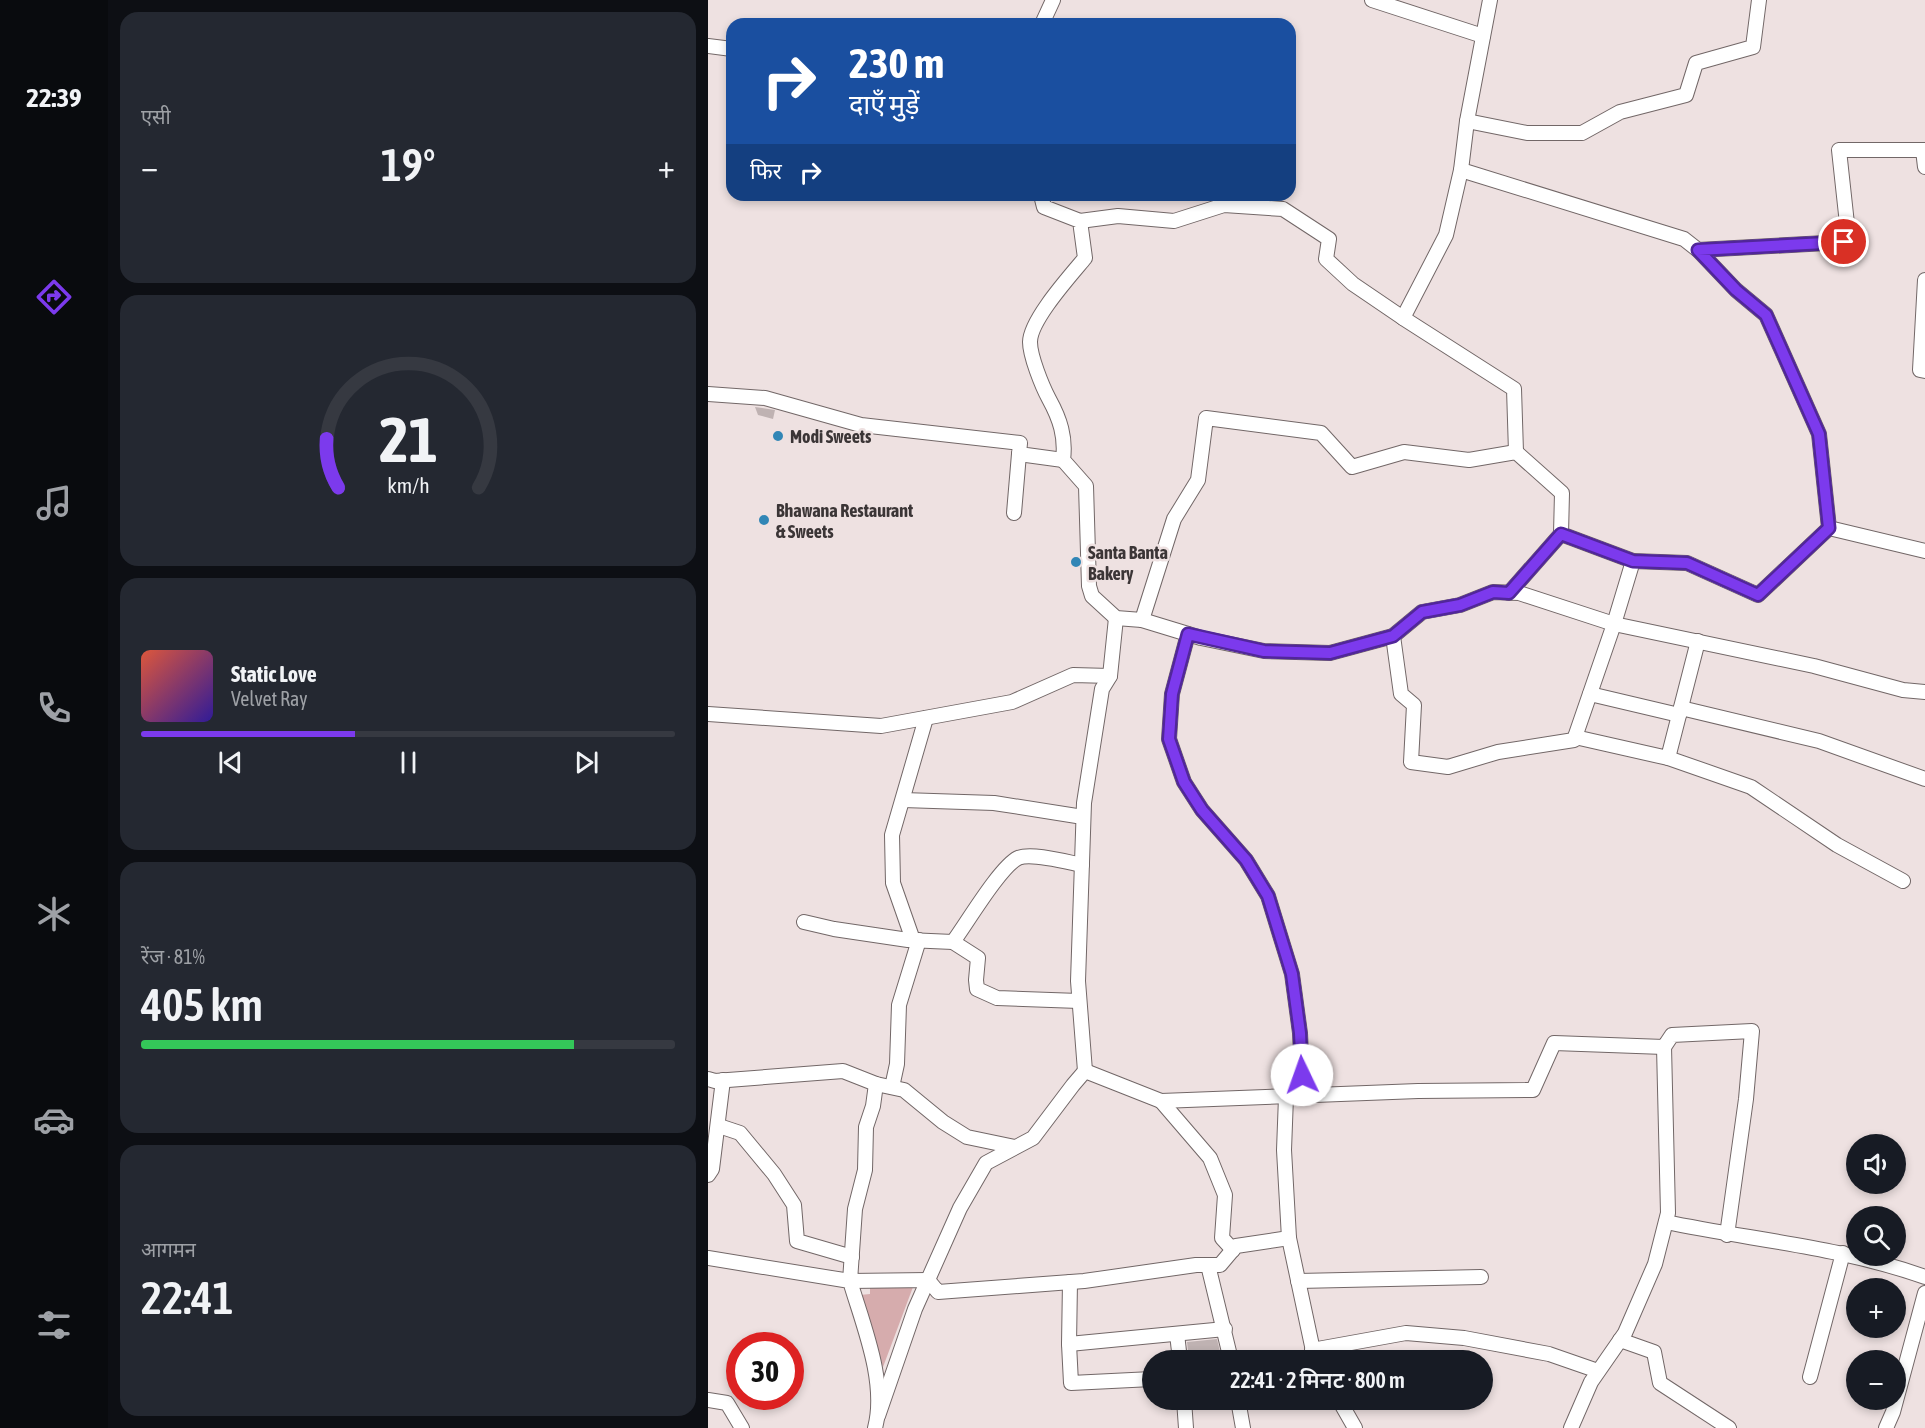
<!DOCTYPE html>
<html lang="hi">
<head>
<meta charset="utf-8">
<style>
	:root { --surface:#171b24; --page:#242831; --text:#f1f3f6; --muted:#9ea1a6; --line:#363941; --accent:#7c3aed }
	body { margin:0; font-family:"Asap Condensed","Noto Sans Devanagari",sans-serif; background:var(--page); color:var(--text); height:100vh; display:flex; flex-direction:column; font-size:22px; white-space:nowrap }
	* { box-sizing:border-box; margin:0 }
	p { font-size:20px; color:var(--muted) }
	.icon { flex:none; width:33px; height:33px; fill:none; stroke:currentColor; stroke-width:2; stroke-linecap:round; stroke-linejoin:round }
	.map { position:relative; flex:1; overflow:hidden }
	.details { display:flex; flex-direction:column; gap:12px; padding:12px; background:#0d0f14; width:600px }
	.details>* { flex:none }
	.banner { position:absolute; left:18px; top:18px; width:570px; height:183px; border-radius:18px; box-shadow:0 3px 9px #0003; background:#1a4fa0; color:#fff; overflow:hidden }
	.fabs { position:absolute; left:1138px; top:1134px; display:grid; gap:12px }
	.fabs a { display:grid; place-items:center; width:60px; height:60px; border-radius:50%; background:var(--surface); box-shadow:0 3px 9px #0003; font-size:30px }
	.speed { position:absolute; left:18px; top:1332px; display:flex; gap:12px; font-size:30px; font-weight:700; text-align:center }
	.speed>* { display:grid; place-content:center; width:78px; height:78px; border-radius:50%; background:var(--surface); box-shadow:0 3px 9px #0003; line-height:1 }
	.speed .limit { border:9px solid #d22; background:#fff; color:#111 }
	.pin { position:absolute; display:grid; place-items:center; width:51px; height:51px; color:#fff; margin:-26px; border:3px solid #fff; border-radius:50%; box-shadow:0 2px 6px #0007 }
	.me { position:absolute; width:66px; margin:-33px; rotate:357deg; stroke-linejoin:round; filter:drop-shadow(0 0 4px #0008) }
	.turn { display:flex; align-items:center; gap:21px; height:126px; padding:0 24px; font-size:27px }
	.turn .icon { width:78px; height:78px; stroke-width:2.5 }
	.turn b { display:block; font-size:42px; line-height:51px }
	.then { display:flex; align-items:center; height:57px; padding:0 24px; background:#0003; gap:12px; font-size:22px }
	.big { font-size:45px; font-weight:600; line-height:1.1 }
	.details .widget { flex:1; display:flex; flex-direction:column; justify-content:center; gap:9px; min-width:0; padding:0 21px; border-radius:18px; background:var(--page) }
	.details .dial { align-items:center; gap:0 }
	.dial svg { height:156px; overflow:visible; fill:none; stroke:var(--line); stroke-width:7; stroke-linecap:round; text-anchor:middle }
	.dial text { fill:var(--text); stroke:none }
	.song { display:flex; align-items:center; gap:18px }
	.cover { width:72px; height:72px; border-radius:9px; background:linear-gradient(135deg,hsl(10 70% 55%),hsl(250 70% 35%)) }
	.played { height:6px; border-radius:3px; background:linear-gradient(90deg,var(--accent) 40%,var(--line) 40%) }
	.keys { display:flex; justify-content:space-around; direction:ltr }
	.heat { display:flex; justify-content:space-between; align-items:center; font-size:33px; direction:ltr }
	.charge { height:9px; border-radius:4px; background:linear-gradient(90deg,#34c759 81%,var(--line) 0) }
	.trip { position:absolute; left:434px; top:1350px; width:351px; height:60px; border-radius:30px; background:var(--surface); box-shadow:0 3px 9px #0003; font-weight:600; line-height:60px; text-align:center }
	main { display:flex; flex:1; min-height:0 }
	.tab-bar { display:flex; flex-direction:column; width:108px; justify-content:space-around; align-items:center; background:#090b0e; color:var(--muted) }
	.tab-bar .icon { width:42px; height:42px }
	.tab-bar .active { color:var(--accent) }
	.tab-bar b { font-size:27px; color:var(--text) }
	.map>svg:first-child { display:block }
	.green { fill:#d6acad }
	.building { fill:#bfb2b2 }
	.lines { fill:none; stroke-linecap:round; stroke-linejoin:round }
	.minor-casing { stroke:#726767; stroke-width:16 }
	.minor { stroke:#fff; stroke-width:14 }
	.route-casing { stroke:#51269a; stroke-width:15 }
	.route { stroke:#7c3aed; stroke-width:10 }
	.poi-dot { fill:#3186b6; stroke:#eee1e1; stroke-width:2 }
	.labels { text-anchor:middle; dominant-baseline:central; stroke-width:5; stroke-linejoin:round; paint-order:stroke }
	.poi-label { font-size:18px; font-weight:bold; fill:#3b3536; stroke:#eee1e1; text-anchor:start }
</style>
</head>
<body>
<main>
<nav class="tab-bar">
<b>22:39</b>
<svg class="icon active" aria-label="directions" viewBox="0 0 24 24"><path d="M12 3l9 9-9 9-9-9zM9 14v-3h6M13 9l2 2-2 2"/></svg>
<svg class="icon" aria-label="music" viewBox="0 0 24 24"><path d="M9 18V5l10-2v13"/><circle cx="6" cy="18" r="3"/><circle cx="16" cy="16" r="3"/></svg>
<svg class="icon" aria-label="phone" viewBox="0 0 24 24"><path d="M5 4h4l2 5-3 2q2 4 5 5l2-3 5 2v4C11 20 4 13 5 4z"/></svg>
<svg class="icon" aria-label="climate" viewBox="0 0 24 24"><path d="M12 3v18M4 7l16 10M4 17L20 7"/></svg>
<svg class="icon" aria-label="car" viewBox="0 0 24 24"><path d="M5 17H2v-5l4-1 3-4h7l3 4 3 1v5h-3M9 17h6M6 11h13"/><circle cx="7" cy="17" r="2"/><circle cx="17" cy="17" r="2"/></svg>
<svg class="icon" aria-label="filters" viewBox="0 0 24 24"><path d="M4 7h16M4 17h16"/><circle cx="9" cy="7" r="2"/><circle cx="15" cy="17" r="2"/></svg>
</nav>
<section class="details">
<div class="widget"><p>एसी</p>
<div class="heat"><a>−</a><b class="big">19°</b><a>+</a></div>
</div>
<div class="widget dial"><svg viewBox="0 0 100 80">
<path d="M14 69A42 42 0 1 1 86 69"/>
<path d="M14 69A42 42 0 0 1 8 44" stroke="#7c3aed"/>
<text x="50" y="56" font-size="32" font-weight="700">21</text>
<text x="50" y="72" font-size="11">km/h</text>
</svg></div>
<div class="widget">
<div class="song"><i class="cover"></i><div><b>Static Love</b><p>Velvet Ray</p></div></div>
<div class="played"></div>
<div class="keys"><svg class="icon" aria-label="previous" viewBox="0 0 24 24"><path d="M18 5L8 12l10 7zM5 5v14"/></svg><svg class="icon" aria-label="pause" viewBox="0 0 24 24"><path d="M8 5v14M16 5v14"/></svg><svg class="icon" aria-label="next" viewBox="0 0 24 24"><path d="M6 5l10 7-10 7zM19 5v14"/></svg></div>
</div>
<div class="widget"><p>रेंज · 81%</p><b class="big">405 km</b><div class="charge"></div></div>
<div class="widget"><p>आगमन</p><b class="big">22:41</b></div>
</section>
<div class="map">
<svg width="1217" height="1428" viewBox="0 0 1217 1428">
	<rect width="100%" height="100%" fill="#eee1e1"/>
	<polygon class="green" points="162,1284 205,1287 175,1367 152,1295 162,1294"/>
	<g class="building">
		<polygon points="47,407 67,410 65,419 50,415"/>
		<polygon points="509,1339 514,1360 481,1360 479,1342"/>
	</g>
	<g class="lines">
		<defs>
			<g id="minor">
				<polyline points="664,0 775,36"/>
				<polyline points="782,0 759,121 753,170 976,239 990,250 1028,290 1058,315 1111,434 1121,528 1050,595 979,563 925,561"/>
				<polyline points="334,24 345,0"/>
				<polyline points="0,46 24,49"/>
				<polyline points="759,121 819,133 874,133 912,112 978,95 988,63 1045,47 1051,0"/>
				<polyline points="1215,150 1217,167"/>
				<polyline points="753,170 738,235 695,318 806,389 808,452"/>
				<path d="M333 195 336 207 372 221 377 258C363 275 322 320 322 342 322 356 334 386 341 399 352 419 358 437 355 460L378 486 381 586 384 596 408 618 434 620 493 638 556 651 622 653 685 636 714 612 752 605 785 592 811 593 906 624 1106 666 1195 690 1217 692"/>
				<polyline points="372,221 410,216 466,221 516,205 575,209 621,239 618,259 645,284 695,318"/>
				<polyline points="990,250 1136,242 1140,233 1131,150 1217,150"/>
				<polyline points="1217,280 1212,370 1217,371"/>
				<polyline points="0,394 57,398 153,425 312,443 311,454 355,460"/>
				<polyline points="306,513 311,454"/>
				<polyline points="1121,528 1217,551"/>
				<polyline points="801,593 853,534"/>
				<polyline points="434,620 466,519 490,480 498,418 613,433 644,467 696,452 761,460 808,452 854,493 853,534 925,561 906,624 866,740 790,752 740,767 703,762 706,705 693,694 685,636"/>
				<polyline points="480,634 464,694 461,739 476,782 494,810 538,860 560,896 584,974 592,1033 595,1096"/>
				<polyline points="882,694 971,715"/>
				<polyline points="973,708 1111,741 1217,779"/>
				<polyline points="0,714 173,726 304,702 365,675 402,676"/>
				<polyline points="867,737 960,758 990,641"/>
				<polyline points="960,758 1043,787 1129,845 1195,881"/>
				<polyline points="195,800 286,803 375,817"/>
				<polyline points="96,922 126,929 200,940 245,942 270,958 268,980 269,989 289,998 371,1001"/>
				<polyline points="205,940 185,883 184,835 218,718"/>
				<path d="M245 942C259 923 292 867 310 858 323 852 359 862 374 865"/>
				<polyline points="377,1071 370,981 376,803 394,689 402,676 408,618"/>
				<polyline points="0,1079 7,1081 135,1071 168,1084 196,1090 235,1122 259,1137 307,1147"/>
				<polyline points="168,1084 165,1106 158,1127 157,1170 147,1209 142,1281 220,1280 230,1292 376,1281 488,1265 512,1265 528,1246 581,1238 576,1150 578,1097"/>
				<polyline points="184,1087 189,1064 191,1005 211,940"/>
				<polyline points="453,1101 502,1158 517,1195 514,1238 525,1250"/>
				<polyline points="11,1126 32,1133 66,1174 86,1205 89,1241 144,1257"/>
				<polyline points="0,1175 4,1169 15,1080"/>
				<path d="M958 1222C1044 1240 1133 1247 1217 1277"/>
				<polyline points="581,1238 607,1360"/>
				<path d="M0 1258 142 1281C155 1325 179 1382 167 1428"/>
				<polyline points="500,1265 523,1360"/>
				<polyline points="590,1281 773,1277"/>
				<polyline points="362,1282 361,1344 363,1383 444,1379"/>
				<polyline points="469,1334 472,1360"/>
				<polyline points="912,1340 946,1352 952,1383 1021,1428"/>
				<polyline points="361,1344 517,1329"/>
				<polyline points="604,1350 698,1333 756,1338 841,1354 890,1371"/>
				<polyline points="1102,1377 1135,1253"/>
				<polyline points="0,1400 19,1403 34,1428"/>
				<polyline points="476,1400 478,1428"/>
				<polyline points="530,1400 535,1428"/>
				<polyline points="631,1400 647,1428"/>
				<polyline points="170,1416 207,1309 252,1208 278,1163 325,1138 365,1085 377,1071 453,1101 710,1091 825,1090 846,1043 956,1047 964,1035 1044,1031 1038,1099 1019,1235"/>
				<polyline points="863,1428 883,1382 917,1333 947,1264 960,1213 956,1047"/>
				<polyline points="1178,1428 1185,1412 1217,1293"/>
			</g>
		</defs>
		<use href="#minor" class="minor-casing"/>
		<use href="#minor" class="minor"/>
	</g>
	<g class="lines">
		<defs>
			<polyline id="route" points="594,1075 592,1033 584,974 560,896 538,860 494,810 476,782 461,739 464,694 480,634 556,651 622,653 685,636 714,612 752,605 785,592 801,593 853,534 925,561 979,563 1050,595 1121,528 1111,434 1058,315 1028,290 990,250 1136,242"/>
		</defs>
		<use href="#route" class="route-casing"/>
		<use href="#route" class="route"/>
	</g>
	<g class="poi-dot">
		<circle cx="70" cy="436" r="6"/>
		<circle cx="56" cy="520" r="6"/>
		<circle cx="368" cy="562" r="6"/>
	</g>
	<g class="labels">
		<g class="poi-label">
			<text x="82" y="436">Modi Sweets</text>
			<text x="68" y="510">Bhawana Restaurant<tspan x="68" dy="21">&amp; Sweets</tspan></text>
			<text x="380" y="552">Santa Banta<tspan x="380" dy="21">Bakery</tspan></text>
		</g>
	</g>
</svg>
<div class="fabs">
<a><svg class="icon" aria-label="sound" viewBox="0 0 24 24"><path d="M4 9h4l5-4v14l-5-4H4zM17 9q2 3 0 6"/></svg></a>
<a><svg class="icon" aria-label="search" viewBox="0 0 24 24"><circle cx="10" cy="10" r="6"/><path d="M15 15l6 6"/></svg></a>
<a>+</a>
<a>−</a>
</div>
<div class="speed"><div class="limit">30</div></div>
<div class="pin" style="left:1136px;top:242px;background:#d93025"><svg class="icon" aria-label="arrive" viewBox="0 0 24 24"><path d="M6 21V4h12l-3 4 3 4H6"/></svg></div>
<svg class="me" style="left:594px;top:1075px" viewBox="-20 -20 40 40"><circle r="19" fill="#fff"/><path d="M0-13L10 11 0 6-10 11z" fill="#7c3aed"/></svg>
<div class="trip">22:41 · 2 मिनट · 800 m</div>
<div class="banner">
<div class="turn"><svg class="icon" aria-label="right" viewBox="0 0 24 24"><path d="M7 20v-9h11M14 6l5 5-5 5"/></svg><div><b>230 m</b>दाएँ मुड़ें</div></div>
<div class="then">फिर<svg class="icon" aria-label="right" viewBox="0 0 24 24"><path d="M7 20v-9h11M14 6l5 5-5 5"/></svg></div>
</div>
</div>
</main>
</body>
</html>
